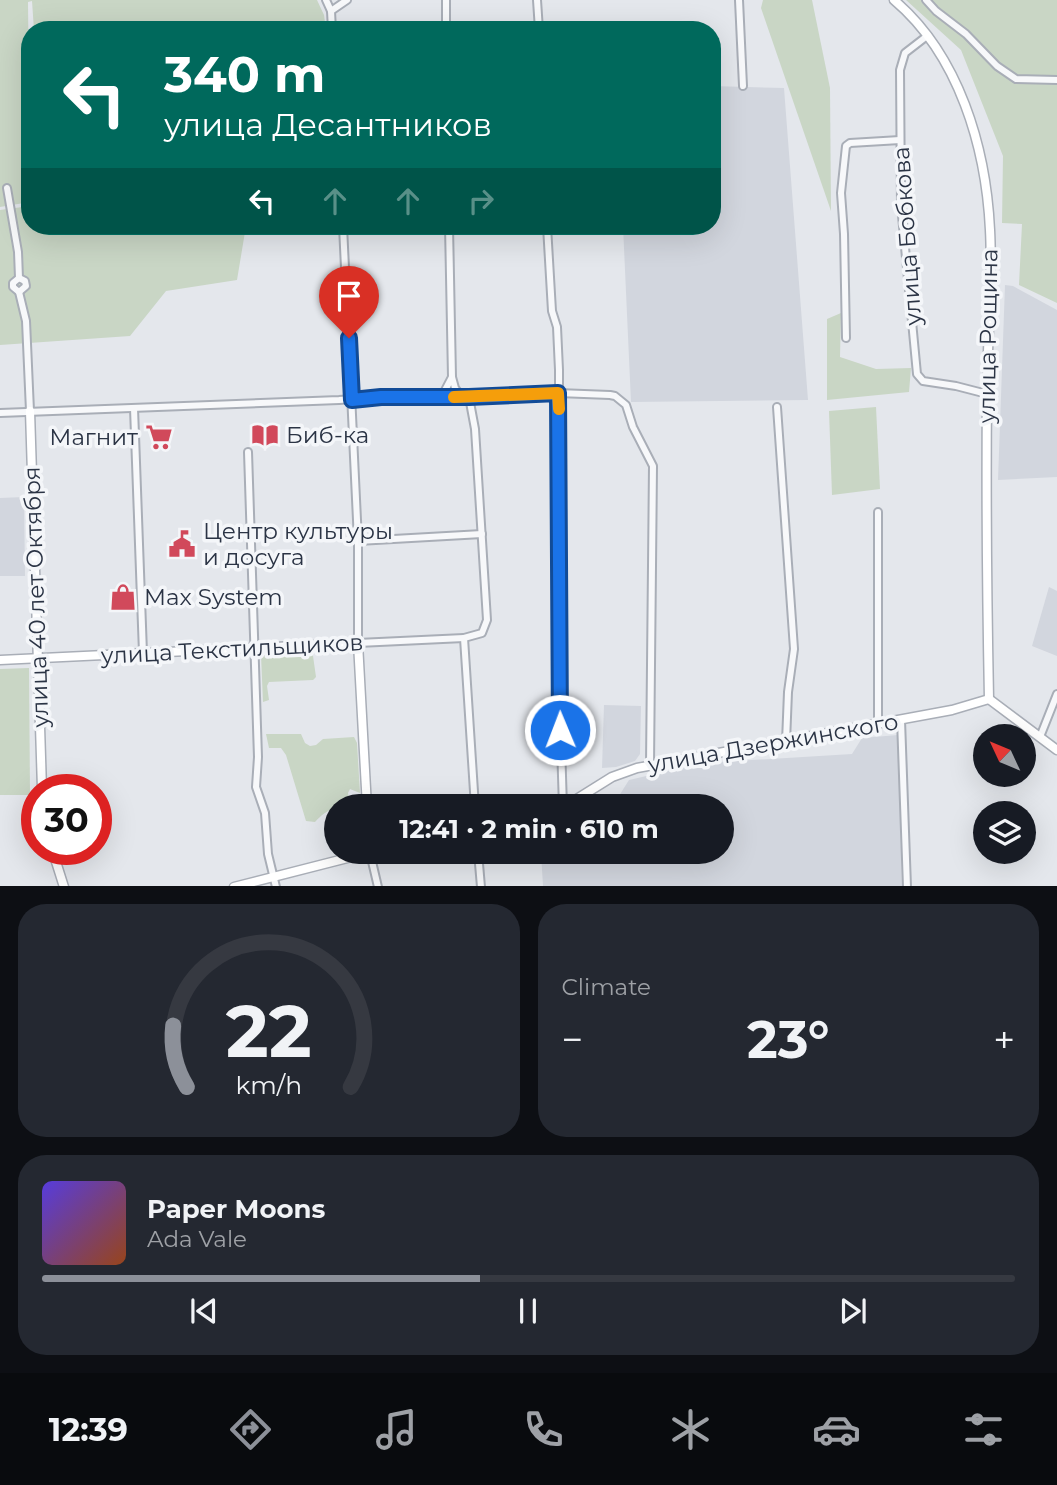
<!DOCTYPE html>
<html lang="en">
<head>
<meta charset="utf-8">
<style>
	:root { --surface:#171b24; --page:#242831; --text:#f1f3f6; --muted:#9ea1a6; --line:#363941; --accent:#8c9099 }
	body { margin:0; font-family:Montserrat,sans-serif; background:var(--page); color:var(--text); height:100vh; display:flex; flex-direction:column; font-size:26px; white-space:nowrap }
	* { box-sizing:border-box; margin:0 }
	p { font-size:23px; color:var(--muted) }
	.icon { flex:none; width:38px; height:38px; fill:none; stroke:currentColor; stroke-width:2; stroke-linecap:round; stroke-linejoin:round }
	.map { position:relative; height:886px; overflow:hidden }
	.panel { display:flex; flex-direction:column; gap:18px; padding:18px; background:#0d0f14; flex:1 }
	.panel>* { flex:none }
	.banner { position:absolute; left:21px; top:21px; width:700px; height:214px; border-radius:28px; box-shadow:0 7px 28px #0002; background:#00695c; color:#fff; overflow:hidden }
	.needle { width:46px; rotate:314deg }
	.fabs { position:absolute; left:973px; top:724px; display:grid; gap:14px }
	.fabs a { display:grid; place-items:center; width:63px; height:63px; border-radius:50%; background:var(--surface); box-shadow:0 7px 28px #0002; font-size:35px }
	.speed { position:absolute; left:21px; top:774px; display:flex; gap:14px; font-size:35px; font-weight:700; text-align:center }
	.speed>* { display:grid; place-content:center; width:91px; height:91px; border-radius:50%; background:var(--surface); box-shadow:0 7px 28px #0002; line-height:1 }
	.speed .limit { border:10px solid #d22; background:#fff; color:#111 }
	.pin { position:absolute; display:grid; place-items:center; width:60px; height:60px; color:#fff; margin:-72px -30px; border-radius:50% 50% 50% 0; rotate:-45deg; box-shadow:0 0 7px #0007 }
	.pin .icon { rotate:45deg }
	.me { position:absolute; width:77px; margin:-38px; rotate:359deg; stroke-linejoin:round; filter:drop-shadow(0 0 5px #0008) }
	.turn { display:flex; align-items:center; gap:24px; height:147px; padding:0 28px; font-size:32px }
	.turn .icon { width:91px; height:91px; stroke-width:2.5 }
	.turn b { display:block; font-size:49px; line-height:60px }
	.lanes { display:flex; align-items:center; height:66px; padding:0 28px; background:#0003; justify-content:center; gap:35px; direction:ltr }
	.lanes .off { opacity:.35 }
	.big { font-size:52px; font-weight:700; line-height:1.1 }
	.panel .tile { flex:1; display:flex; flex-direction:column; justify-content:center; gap:10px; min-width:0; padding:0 24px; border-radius:28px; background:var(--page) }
	.panel .dial { align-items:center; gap:0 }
	.dial svg { height:182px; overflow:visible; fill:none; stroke:var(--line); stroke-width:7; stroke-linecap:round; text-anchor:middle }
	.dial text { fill:var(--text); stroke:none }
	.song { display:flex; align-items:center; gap:21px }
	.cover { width:84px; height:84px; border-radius:10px; background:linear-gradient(135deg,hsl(250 70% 55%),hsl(20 70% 35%)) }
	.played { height:7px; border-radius:4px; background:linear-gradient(90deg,var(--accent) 45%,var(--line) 45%) }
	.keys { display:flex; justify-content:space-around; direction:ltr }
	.heat { display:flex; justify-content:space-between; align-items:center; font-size:38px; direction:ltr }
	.panel .tiles { flex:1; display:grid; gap:18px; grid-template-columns:1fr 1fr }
	.tile:last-child { grid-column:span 2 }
	.trip { position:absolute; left:324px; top:794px; width:410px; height:70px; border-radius:35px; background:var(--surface); box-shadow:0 7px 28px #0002; font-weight:700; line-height:70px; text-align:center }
	.menu { display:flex; height:112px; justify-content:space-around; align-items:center; background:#090b0e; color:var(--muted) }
	.menu .icon { width:49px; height:49px }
	.menu .selected { color:var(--accent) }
	.menu b { font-size:32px; color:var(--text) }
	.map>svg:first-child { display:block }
	.built { fill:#d2d6de }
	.green { fill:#c9d6c5 }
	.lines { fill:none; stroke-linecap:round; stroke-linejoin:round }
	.street-casing { stroke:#a9aeb7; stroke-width:10 }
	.secondary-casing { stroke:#a9aeb7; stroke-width:11 }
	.street { stroke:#f7f8fa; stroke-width:6 }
	.secondary { stroke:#fff; stroke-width:8 }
	.route-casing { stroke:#114b97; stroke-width:18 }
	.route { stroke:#1a73e8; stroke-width:12 }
	.slow { stroke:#f59e0b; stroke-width:12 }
	.labels { text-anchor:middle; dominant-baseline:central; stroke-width:7; stroke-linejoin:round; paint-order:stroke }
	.street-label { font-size:23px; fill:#2b3445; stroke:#f4f6f9 }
	.poi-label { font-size:23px; fill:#2b3445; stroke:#f4f6f9; text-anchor:start }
</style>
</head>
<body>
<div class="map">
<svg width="1057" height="887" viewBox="0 0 1057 887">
	<rect width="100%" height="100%" fill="#e4e7ec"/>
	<g class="built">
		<polygon points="712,86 784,88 808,400 631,402 623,226 712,226"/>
		<polygon points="1005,285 1013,286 1057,310 1057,477 998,480"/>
		<polygon points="24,497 25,576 0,576 0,498"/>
		<polygon points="1049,587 1057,591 1057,656 1032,646"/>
		<polygon points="604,705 641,706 640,754 635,761 616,767 602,768"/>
		<polygon points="898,735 902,886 543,886 541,852 721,852 721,807 612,807 629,780 703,763 852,754 862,738"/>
	</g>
	<g class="green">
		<polygon points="0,0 317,0 324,15 326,30 34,30 32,1 28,2 30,202 0,207"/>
		<polygon points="763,0 812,0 830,88 831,211 761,8"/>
		<polygon points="906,0 1057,0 1057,303 1019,285 1022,224 1002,223 1003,156 961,50"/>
		<polygon points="30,206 30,226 246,226 237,280 166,291 130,336 0,345 0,210"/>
		<polygon points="841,313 840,357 876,369 911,368 909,392 827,400 827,319"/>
		<polygon points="876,407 880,489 832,495 829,411"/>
		<polygon points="309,653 313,656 316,677 313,680 269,682 267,686 269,700 263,702 261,655"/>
		<polygon points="29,668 30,795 0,795 0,669"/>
		<path d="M266 734H301L305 743 310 746 316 745 323 739 354 737 357 743 360 793 350 789 348 793 350 805C333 809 328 808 315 822L306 821 286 755 281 748H269Z"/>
	</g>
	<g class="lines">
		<defs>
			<g id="street">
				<polyline points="326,0 331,11 332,30"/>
				<polyline points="446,0 446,30"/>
				<polyline points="537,0 539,30"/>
				<polyline points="739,0 743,86"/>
				<polyline points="926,0 936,11 966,34 997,66 1016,79 1057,80"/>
				<polyline points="331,11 347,0"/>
				<polyline points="927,36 905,53 900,70 901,205 917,374 923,381 956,386 987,394"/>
				<polyline points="7,188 18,252 19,278 13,283 13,287 19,292 26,321 30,411"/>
				<polyline points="343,226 358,541 358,643 464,638"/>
				<polyline points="547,226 552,311 557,327 559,370 559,682 563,807"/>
				<polyline points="19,278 25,281 26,286 19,292"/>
				<polyline points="846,338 844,234 841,193 846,146 850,143 900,140"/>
				<polyline points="452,377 455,388 462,397"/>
				<polyline points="442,396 452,377 449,226"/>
				<polyline points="469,397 475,429 487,620 482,633 464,638 475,807"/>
				<polyline points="777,407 794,649 788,692 786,742"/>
				<polyline points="134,408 143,653"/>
				<polyline points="0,413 339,400 381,397 469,397 558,393 610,395 615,396 626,405 633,427 653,466 650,765"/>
				<polyline points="248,452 258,757 256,787 265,813 268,854 276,887"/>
				<polyline points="878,512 878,724"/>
				<polyline points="358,541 482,534"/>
				<polyline points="901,720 907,887"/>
				<polyline points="1040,737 1057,694"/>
				<polyline points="478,852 481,887"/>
				<polyline points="370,853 378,887"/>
			</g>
			<g id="secondary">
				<path d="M894 0C959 55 986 147 990 230 993 285 987 340 987 395 986 496 987 597 989 699"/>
				<polyline points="30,411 42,789"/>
				<polyline points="0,660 358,643 367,807"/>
				<polyline points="989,699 1057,750"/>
				<polyline points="564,807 612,777 637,768 952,710 989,699"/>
				<polyline points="52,849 64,887"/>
				<polyline points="234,887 371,852"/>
			</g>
		</defs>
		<use href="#street" class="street-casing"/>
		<use href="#secondary" class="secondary-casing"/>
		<use href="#street" class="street"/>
		<use href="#secondary" class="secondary"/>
	</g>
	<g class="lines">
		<defs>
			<polyline id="route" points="349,338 352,400 381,397 469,397 558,393 560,730"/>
		</defs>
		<use href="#route" class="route-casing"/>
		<use href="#route" class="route"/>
		<polyline class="slow" points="454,397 558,393 559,409"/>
	</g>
	<defs>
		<symbol id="library-bare" viewBox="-9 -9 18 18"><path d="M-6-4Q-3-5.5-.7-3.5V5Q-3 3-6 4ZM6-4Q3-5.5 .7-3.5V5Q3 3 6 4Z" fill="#d1495b" stroke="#f4f6f9" stroke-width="2.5" paint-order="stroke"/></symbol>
		<symbol id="supermarket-bare" viewBox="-9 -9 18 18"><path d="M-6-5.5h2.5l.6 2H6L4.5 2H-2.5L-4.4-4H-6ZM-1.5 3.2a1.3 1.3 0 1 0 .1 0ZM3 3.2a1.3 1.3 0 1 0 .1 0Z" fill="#d1495b" stroke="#f4f6f9" stroke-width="2.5" paint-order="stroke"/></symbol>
		<symbol id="civic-bare" viewBox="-9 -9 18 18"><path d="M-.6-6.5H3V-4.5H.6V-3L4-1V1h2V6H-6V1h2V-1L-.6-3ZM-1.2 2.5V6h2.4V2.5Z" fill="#d1495b" stroke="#f4f6f9" stroke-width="2.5" paint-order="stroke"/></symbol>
		<symbol id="shop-bare" viewBox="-9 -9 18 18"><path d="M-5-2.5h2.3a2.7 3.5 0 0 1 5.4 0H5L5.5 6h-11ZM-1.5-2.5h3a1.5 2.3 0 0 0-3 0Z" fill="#d1495b" stroke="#f4f6f9" stroke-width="2.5" paint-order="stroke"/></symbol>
	</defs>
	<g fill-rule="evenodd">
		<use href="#library-bare" x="246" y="416" width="38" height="38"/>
		<use href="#supermarket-bare" x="140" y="418" width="38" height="38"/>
		<use href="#civic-bare" x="163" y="525" width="38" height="38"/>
		<use href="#shop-bare" x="104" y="578" width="38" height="38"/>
	</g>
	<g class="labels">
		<g class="street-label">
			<text transform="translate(907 236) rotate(-94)">улица Бобкова</text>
			<text transform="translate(988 336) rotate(-89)">улица Рощина</text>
			<text transform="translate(36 597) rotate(-92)">улица 40 лет Октября</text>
			<text transform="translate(232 649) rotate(-3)">улица Текстильщиков</text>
			<text transform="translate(773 743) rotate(-10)">улица Дзержинского</text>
		</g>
		<g class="poi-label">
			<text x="286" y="435">Биб-ка</text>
			<text x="138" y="437" text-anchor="end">Магнит</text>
			<text x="203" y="531">Центр культуры<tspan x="203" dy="26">и досуга</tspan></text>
			<text x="144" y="597">Max System</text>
		</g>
	</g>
</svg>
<div class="fabs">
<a><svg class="needle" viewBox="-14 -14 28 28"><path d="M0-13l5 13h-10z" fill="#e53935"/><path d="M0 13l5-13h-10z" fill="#9ea1a6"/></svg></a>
<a><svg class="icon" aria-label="layers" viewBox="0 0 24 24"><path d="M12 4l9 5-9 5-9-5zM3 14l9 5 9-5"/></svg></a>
</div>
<div class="speed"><div class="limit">30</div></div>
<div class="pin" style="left:349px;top:338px;background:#d93025"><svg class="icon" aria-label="arrive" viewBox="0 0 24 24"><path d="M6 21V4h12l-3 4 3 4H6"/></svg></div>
<svg class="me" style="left:560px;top:730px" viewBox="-20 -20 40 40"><circle r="17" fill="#1a73e8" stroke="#fff" stroke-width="3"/><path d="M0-11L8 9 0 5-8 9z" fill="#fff"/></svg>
<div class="trip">12:41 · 2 min · 610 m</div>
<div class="banner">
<div class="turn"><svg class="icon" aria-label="left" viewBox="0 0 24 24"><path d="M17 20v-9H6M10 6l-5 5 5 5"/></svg><div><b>340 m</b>улица Десантников</div></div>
<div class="lanes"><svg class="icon" aria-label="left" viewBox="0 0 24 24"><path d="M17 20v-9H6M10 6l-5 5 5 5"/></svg><svg class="icon off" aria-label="ahead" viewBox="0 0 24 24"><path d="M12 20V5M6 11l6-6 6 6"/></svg><svg class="icon off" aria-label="ahead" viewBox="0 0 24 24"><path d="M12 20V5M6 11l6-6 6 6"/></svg><svg class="icon off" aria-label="right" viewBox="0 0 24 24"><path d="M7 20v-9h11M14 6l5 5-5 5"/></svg></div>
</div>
</div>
<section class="panel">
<div class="tiles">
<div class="tile dial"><svg viewBox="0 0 100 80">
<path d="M14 69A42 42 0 1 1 86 69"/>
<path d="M14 69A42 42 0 0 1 8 42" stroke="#8c9099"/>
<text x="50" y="56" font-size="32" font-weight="700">22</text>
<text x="50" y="72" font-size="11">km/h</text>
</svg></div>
<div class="tile"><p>Climate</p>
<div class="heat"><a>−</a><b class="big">23°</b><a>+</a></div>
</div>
<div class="tile">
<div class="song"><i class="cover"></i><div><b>Paper Moons</b><p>Ada Vale</p></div></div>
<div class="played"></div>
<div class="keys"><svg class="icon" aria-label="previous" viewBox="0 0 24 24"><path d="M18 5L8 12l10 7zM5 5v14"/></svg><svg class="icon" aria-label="pause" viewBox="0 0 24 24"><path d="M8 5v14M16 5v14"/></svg><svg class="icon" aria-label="next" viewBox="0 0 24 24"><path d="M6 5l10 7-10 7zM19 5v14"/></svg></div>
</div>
</div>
</section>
<nav class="menu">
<b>12:39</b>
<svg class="icon selected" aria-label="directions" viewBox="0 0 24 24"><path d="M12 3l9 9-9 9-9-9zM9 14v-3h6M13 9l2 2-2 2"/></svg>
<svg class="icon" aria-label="music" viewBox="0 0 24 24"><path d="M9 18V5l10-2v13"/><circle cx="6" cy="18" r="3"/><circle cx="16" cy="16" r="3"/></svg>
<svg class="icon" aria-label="phone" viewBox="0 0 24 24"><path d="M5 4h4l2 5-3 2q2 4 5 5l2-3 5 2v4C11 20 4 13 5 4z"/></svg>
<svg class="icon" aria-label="climate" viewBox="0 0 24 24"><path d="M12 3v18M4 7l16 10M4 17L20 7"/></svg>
<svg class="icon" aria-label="car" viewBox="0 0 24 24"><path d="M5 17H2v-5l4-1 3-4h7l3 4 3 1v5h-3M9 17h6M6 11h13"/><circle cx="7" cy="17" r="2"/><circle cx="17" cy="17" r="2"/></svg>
<svg class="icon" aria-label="filters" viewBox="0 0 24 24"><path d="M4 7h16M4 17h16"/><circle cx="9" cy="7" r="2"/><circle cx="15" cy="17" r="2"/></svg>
</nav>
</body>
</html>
